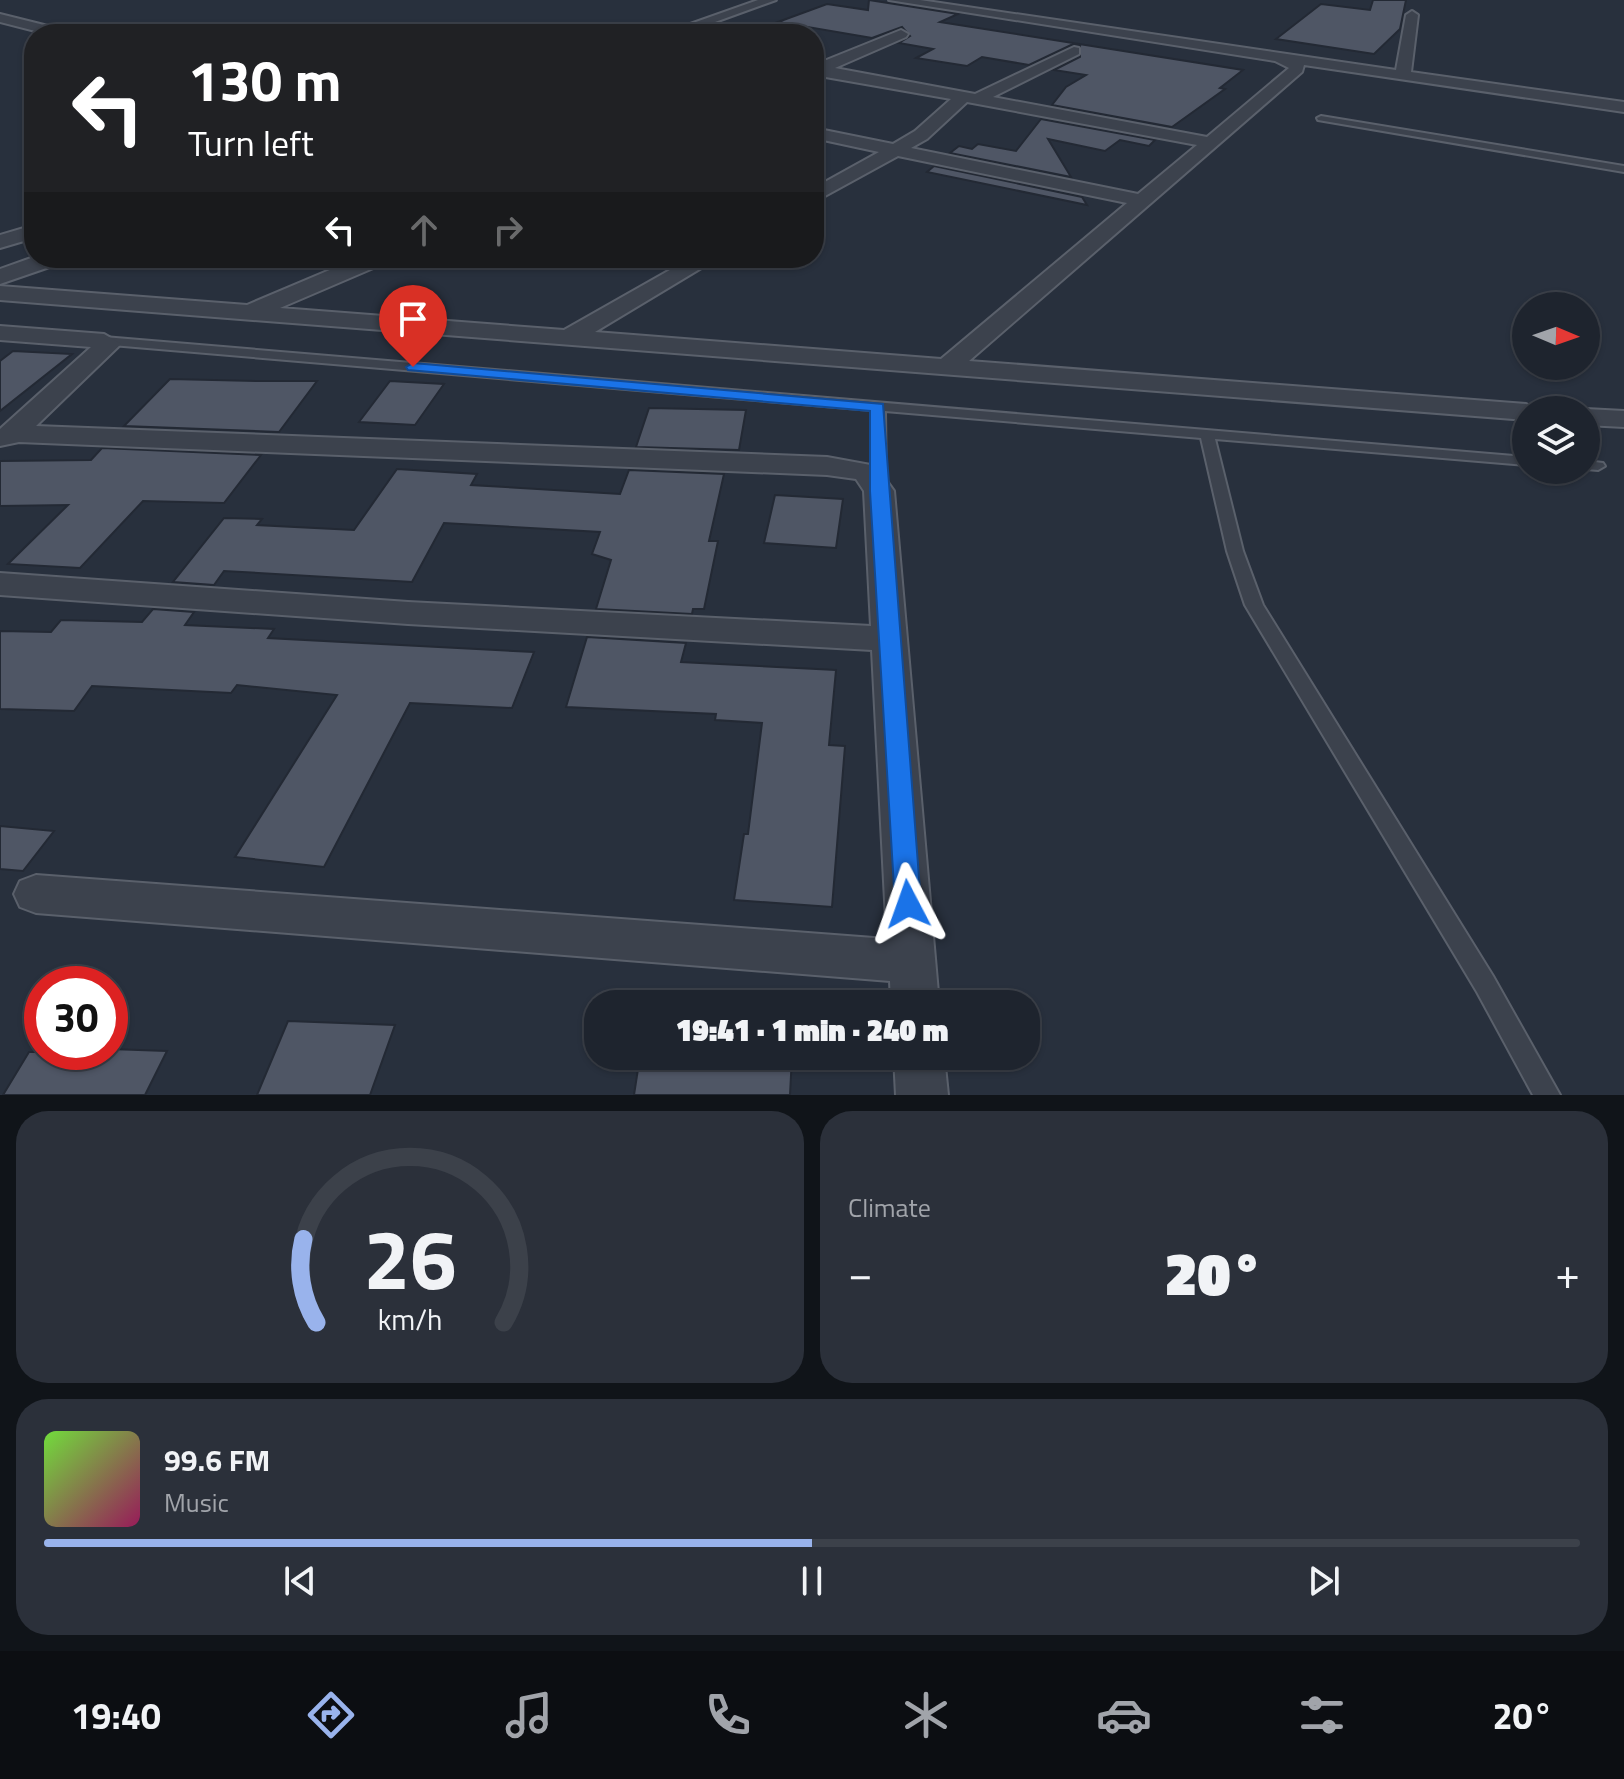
<!DOCTYPE html>
<html lang="en">
<head>
<meta charset="utf-8">
<style>
	:root { --surface:#1e242e; --page:#2b303a; --text:#f1f3f6; --muted:#a1a4aa; --line:#3c414a; --accent:#99b3ec }
	body { margin:0; font-family:"Titillium Web",sans-serif; background:var(--page); color:var(--text); height:100vh; display:flex; flex-direction:column; font-size:30px; white-space:nowrap }
	* { box-sizing:border-box; margin:0 }
	p { font-size:26px; color:var(--muted) }
	.icon { flex:none; width:44px; height:44px; fill:none; stroke:currentColor; stroke-width:2; stroke-linecap:round; stroke-linejoin:round }
	.map { position:relative; height:1095px; overflow:hidden }
	.sheet { display:flex; flex-direction:column; gap:16px; padding:16px; background:#101419; flex:1 }
	.sheet>* { flex:none }
	.guide { position:absolute; left:24px; top:24px; width:800px; height:244px; border-radius:32px; box-shadow:0 2px 6px #0004,0 0 0 2px var(--line); background:#202124; color:#fff; overflow:hidden }
	.needle { width:52px; rotate:92deg }
	.tools { position:absolute; left:1512px; top:292px; display:grid; gap:16px }
	.tools a { display:grid; place-items:center; width:88px; height:88px; border-radius:50%; background:var(--surface); box-shadow:0 2px 6px #0004,0 0 0 2px var(--line); font-size:40px }
	.speed { position:absolute; left:24px; top:966px; display:flex; gap:16px; font-size:40px; font-weight:700; text-align:center }
	.speed>* { display:grid; place-content:center; width:104px; height:104px; border-radius:50%; background:var(--surface); box-shadow:0 2px 6px #0004,0 0 0 2px var(--line); line-height:1 }
	.speed .limit { border:12px solid #d22; background:#fff; color:#111 }
	.pin { position:absolute; display:grid; place-items:center; width:68px; height:68px; color:#fff; margin:-82px -34px; border-radius:50% 50% 50% 0; rotate:-45deg; box-shadow:0 0 8px #0007 }
	.pin .icon { rotate:45deg }
	.me { position:absolute; width:88px; margin:-44px; rotate:356deg; stroke-linejoin:round; filter:drop-shadow(0 0 6px #0008) }
	.turn { display:flex; align-items:center; gap:28px; height:168px; padding:0 32px; font-size:36px }
	.turn .icon { width:104px; height:104px; stroke-width:2.5 }
	.turn b { display:block; font-size:56px; line-height:68px }
	.lanes { display:flex; align-items:center; height:76px; padding:0 32px; background:#0003; justify-content:center; gap:40px; direction:ltr }
	.lanes .off { opacity:.35 }
	.big { font-size:60px; font-weight:800; line-height:1.1 }
	.sheet .tile { flex:1; display:flex; flex-direction:column; justify-content:center; gap:12px; min-width:0; padding:0 28px; border-radius:32px; background:var(--page) }
	.sheet .dial { align-items:center; gap:0 }
	.dial svg { height:208px; overflow:visible; fill:none; stroke:var(--line); stroke-width:7; stroke-linecap:round; text-anchor:middle }
	.dial text { fill:var(--text); stroke:none }
	.song { display:flex; align-items:center; gap:24px }
	.cover { width:96px; height:96px; border-radius:12px; background:linear-gradient(135deg,hsl(100 70% 55%),hsl(330 70% 35%)) }
	.played { height:8px; border-radius:4px; background:linear-gradient(90deg,var(--accent) 50%,var(--line) 50%) }
	.keys { display:flex; justify-content:space-around; direction:ltr }
	.heat { display:flex; justify-content:space-between; align-items:center; font-size:44px; direction:ltr }
	.sheet .tiles { flex:1; display:grid; gap:16px; grid-template-columns:1fr 1fr }
	.tile:last-child { grid-column:span 2 }
	.trip { position:absolute; left:584px; top:990px; width:456px; height:80px; border-radius:32px; background:var(--surface); box-shadow:0 2px 6px #0004,0 0 0 2px var(--line); font-weight:800; line-height:80px; text-align:center }
	.tab-bar { display:flex; height:128px; justify-content:space-around; align-items:center; background:#0c0e12; color:var(--muted) }
	.tab-bar .icon { width:56px; height:56px }
	.tab-bar .active { color:var(--accent) }
	.tab-bar b { font-size:36px; color:var(--text) }
	.map>svg:first-child { display:block }
	.building { fill:#4f5665; stroke:#232934; stroke-width:2 }
	.lines { fill:none; stroke-linecap:round; stroke-linejoin:round }
	.lane-casing { stroke:#5a606b; stroke-width:4 }
	.street-casing { stroke:#5a606b; stroke-width:4 }
	.lane { fill:#3c424d; fill-rule:evenodd }
	.street { fill:#3c424d; fill-rule:evenodd }
	.route { fill:#1a73e8; stroke:#114b97; stroke-width:2 }
</style>
</head>
<body>
<div class="map">
<svg width="1624" height="1095" viewBox="0 0 1624 1095">
	<rect width="100%" height="100%" fill="#28303d"/>
	<g class="building">
		<polygon points="869,0 958,14 940,22 1243,70 1220,88 1225,89 1172,127 1052,105 1066,87 1086,75 1054,70 1080,57 1080,45 1073,44 1029,65 982,57 967,66 916,58 933,49 899,43 910,36 902,27 872,38 778,22 827,4 868,10"/>
		<polygon points="1373,0 1406,0 1400,29 1374,54 1276,39 1321,4 1370,10"/>
		<polygon points="1041,119 1155,140 1149,146 1120,140 1105,151 1048,139 1071,177 950,153 959,146 972,149 978,144 1016,151"/>
		<polygon points="934,166 1082,197 1087,205 927,172"/>
		<polygon points="13,351 72,354 0,411 0,361"/>
		<polygon points="170,379 259,381 317,381 279,432 124,426"/>
		<polygon points="390,381 444,384 415,425 359,422"/>
		<polygon points="649,408 746,410 739,450 636,447"/>
		<polygon points="102,448 261,455 224,503 143,501 80,568 8,564 68,505 0,506 0,461 91,460"/>
		<polygon points="397,469 477,474 471,485 620,494 629,470 724,474 709,541 718,541 704,609 693,609 692,614 596,609 611,560 592,554 600,532 444,523 412,582 224,571 214,585 173,582 224,518 262,519 257,525 354,530"/>
		<polygon points="775,495 843,499 836,548 764,543"/>
		<polygon points="153,609 194,612 185,625 274,629 268,638 534,652 512,708 410,703 324,867 235,857 337,695 237,685 231,693 92,686 74,711 0,709 0,631 51,632 61,620 142,622"/>
		<polygon points="587,637 686,643 681,662 836,670 829,745 845,746 832,907 734,900 744,834 748,834 762,723 715,720 716,714 566,707"/>
		<polygon points="0,826 54,831 23,871 0,869"/>
		<polygon points="288,1021 395,1025 370,1095 257,1095"/>
		<polygon points="110,1049 167,1051 145,1095 3,1095 29,1052 110,1052"/>
		<polygon points="640,1056 792,1056 790,1095 634,1095"/>
	</g>
	<g class="lines">
		<defs>
			<g id="lane">
				<polygon points="1321,116 1624,166 1624,172 1318,120 1317,118"/>
				<polygon points="104,337 1526,457 1526,465 1215,439 1243,551 1263,605 1493,976 1560,1095 1533,1095 1477,992 1245,605 1227,551 1201,438 885,411 886,489 879,493 872,489 871,410 100,344 98,341"/>
				<polygon points="1586,461 1603,463 1605,466 1598,470 1586,469"/>
			</g>
			<g id="street">
				<polygon points="758,0 776,0 682,34 662,34"/>
				<path d="M889 0H920L1396 70 1406 15 1412 11 1418 15 1411 72 1624 102V112L1304 65 1302 72 969 361 1526 404 1538 410H1526V420L0 300V286L247 305 358 258H388L385 263 280 308 564 330 691 258H718L595 332 941 359 1127 203 898 156 814 202V188L879 152 814 138V128L893 144 915 131 951 99 814 75V65L901 30 908 34 906 37 835 68 975 94 1074 47 1079 48V54L993 97 1207 137 1289 68 1275 61ZM967 102 1197 145 1138 194 911 148 927 139Z"/>
				<polygon points="0,14 68,31 70,34 47,34 0,22"/>
				<polygon points="34,225 34,238 0,248 0,235"/>
				<polygon points="34,257 64,258 61,263 0,284 0,269"/>
				<polygon points="0,326 104,334 121,344 36,426 827,457 876,466 894,491 939,1004 891,1004 890,981 36,913 20,907 14,894 20,881 36,875 887,939 872,650 408,624 0,595 0,573 408,602 871,626 864,491 856,479 827,475 19,442 0,446 0,429 91,347 0,340"/>
				<polygon points="1586,409 1624,411 1624,427 1586,425 1586,410 1581,410"/>
				<polygon points="894,1056 944,1056 948,1095 896,1095"/>
			</g>
		</defs>
		<use href="#lane" class="lane-casing"/>
		<use href="#street" class="street-casing"/>
		<use href="#lane" class="lane"/>
		<use href="#street" class="street"/>
	</g>
	<polygon class="route" points="413,363 883,404 921,904 917,911 908,915 899,911 895,904 870,491 870,411 408,370 406,367"/>
</svg>
<div class="tools">
<a><svg class="needle" viewBox="-14 -14 28 28"><path d="M0-13l5 13h-10z" fill="#e53935"/><path d="M0 13l5-13h-10z" fill="#a1a4aa"/></svg></a>
<a><svg class="icon" aria-label="layers" viewBox="0 0 24 24"><path d="M12 4l9 5-9 5-9-5zM3 14l9 5 9-5"/></svg></a>
</div>
<div class="speed"><div class="limit">30</div></div>
<div class="pin" style="left:413px;top:367px;background:#d93025"><svg class="icon" aria-label="arrive" viewBox="0 0 24 24"><path d="M6 21V4h12l-3 4 3 4H6"/></svg></div>
<svg class="me" style="left:908px;top:904px" viewBox="-20 -20 40 40"><path d="M0-17L14 15 0 8-14 15z" fill="#1a73e8" stroke="#fff" stroke-width="4"/></svg>
<div class="trip">19:41 · 1 min · 240 m</div>
<div class="guide">
<div class="turn"><svg class="icon" aria-label="left" viewBox="0 0 24 24"><path d="M17 20v-9H6M10 6l-5 5 5 5"/></svg><div><b>130 m</b>Turn left</div></div>
<div class="lanes"><svg class="icon" aria-label="left" viewBox="0 0 24 24"><path d="M17 20v-9H6M10 6l-5 5 5 5"/></svg><svg class="icon off" aria-label="ahead" viewBox="0 0 24 24"><path d="M12 20V5M6 11l6-6 6 6"/></svg><svg class="icon off" aria-label="right" viewBox="0 0 24 24"><path d="M7 20v-9h11M14 6l5 5-5 5"/></svg></div>
</div>
</div>
<section class="sheet">
<div class="tiles">
<div class="tile dial"><svg viewBox="0 0 100 80">
<path d="M14 69A42 42 0 1 1 86 69"/>
<path d="M14 69A42 42 0 0 1 9 37" stroke="#99b3ec"/>
<text x="50" y="56" font-size="32" font-weight="700">26</text>
<text x="50" y="72" font-size="11">km/h</text>
</svg></div>
<div class="tile"><p>Climate</p>
<div class="heat"><a>−</a><b class="big">20°</b><a>+</a></div>
</div>
<div class="tile">
<div class="song"><i class="cover"></i><div><b>99.6 FM</b><p>Music</p></div></div>
<div class="played"></div>
<div class="keys"><svg class="icon" aria-label="previous" viewBox="0 0 24 24"><path d="M18 5L8 12l10 7zM5 5v14"/></svg><svg class="icon" aria-label="pause" viewBox="0 0 24 24"><path d="M8 5v14M16 5v14"/></svg><svg class="icon" aria-label="next" viewBox="0 0 24 24"><path d="M6 5l10 7-10 7zM19 5v14"/></svg></div>
</div>
</div>
</section>
<nav class="tab-bar">
<b>19:40</b>
<svg class="icon active" aria-label="directions" viewBox="0 0 24 24"><path d="M12 3l9 9-9 9-9-9zM9 14v-3h6M13 9l2 2-2 2"/></svg>
<svg class="icon" aria-label="music" viewBox="0 0 24 24"><path d="M9 18V5l10-2v13"/><circle cx="6" cy="18" r="3"/><circle cx="16" cy="16" r="3"/></svg>
<svg class="icon" aria-label="phone" viewBox="0 0 24 24"><path d="M5 4h4l2 5-3 2q2 4 5 5l2-3 5 2v4C11 20 4 13 5 4z"/></svg>
<svg class="icon" aria-label="climate" viewBox="0 0 24 24"><path d="M12 3v18M4 7l16 10M4 17L20 7"/></svg>
<svg class="icon" aria-label="car" viewBox="0 0 24 24"><path d="M5 17H2v-5l4-1 3-4h7l3 4 3 1v5h-3M9 17h6M6 11h13"/><circle cx="7" cy="17" r="2"/><circle cx="17" cy="17" r="2"/></svg>
<svg class="icon" aria-label="filters" viewBox="0 0 24 24"><path d="M4 7h16M4 17h16"/><circle cx="9" cy="7" r="2"/><circle cx="15" cy="17" r="2"/></svg>
<b>20°</b>
</nav>
</body>
</html>
